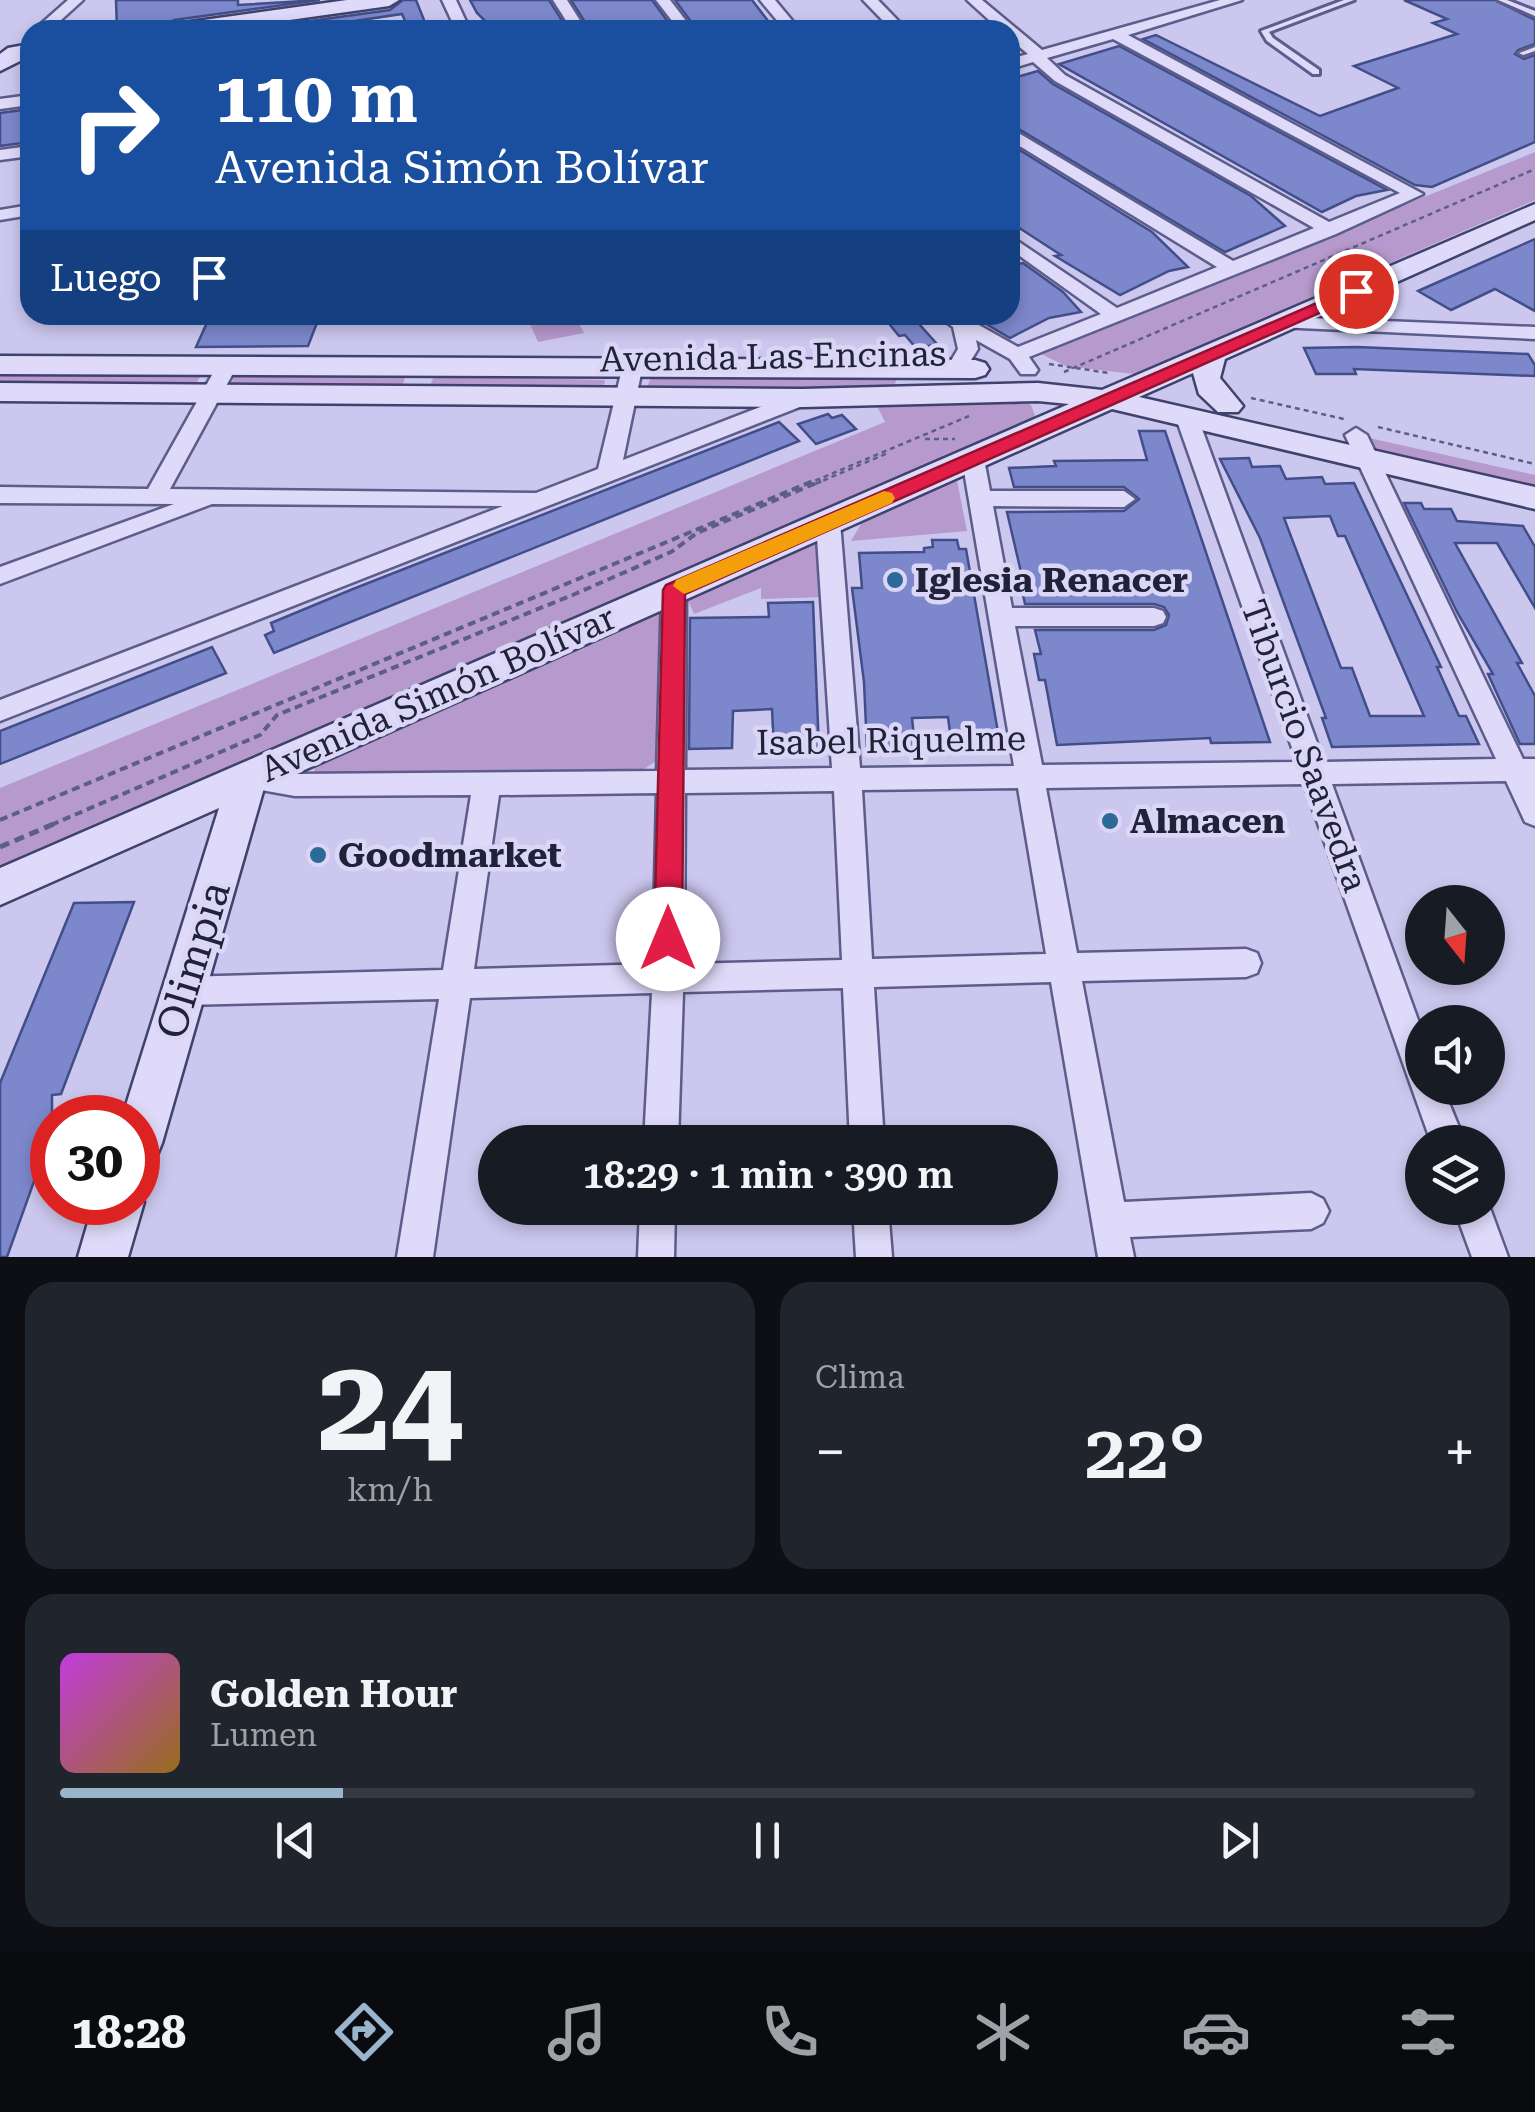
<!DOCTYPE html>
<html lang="es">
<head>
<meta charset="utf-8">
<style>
	:root { --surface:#171b24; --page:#20242c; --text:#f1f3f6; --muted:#9ea1a6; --line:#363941; --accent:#98b5cc }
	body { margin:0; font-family:"Roboto Serif",serif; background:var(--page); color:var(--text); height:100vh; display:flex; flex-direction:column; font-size:38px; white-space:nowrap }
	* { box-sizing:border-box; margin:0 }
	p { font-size:32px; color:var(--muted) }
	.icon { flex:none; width:55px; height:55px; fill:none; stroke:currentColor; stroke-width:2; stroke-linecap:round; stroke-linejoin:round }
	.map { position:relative; height:1257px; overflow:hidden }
	.side { display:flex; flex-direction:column; gap:25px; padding:25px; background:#0d0f14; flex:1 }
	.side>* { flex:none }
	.hud { position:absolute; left:20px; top:20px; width:1000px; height:305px; border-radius:30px; box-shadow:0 5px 15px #0003; background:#1a4fa0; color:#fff; overflow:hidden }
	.needle { width:65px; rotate:163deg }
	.fabs { position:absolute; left:1405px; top:885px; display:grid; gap:20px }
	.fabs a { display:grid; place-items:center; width:100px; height:100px; border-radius:50%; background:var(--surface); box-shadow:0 5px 15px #0003; font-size:50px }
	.speed { position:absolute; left:30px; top:1095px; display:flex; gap:20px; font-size:50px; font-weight:700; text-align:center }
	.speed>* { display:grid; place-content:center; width:130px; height:130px; border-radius:50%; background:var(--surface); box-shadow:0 5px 15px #0003; line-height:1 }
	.speed .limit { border:15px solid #d22; background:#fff; color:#111 }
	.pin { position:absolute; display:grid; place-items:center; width:85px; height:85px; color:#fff; margin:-42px; border:5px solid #fff; border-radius:50%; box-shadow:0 2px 10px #0007 }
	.me { position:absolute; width:110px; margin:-55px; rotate:0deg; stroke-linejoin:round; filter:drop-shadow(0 0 8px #0008) }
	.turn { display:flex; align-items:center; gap:35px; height:210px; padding:0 30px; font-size:45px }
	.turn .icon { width:130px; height:130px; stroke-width:2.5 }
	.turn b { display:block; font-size:70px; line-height:85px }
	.then { display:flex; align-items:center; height:95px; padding:0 30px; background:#0003; gap:20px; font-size:38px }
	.big { font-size:75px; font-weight:600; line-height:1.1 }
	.side .widget { flex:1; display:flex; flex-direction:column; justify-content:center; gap:15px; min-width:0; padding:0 35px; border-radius:30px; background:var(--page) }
	.side .dial { align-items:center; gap:0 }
	.dial b { font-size:130px; line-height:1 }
	.song { display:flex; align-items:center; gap:30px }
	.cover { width:120px; height:120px; border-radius:15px; background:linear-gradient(135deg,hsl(290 70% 55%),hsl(40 70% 35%)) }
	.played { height:10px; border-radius:5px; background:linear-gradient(90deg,var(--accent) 20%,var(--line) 20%) }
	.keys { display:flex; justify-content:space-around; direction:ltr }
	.heat { display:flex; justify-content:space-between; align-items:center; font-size:55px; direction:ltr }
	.side .tiles { flex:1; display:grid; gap:25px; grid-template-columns:1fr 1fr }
	.widget:last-child { grid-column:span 2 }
	.trip { position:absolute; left:478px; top:1125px; width:580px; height:100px; border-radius:50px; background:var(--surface); box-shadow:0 5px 15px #0003; font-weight:600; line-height:100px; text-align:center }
	.menu { display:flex; height:160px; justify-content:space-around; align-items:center; background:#090b0e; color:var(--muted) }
	.menu .icon { width:70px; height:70px }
	.menu .on { color:var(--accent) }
	.menu b { font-size:45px; color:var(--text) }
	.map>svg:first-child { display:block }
	.green { fill:#b69acd }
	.building { fill:#7d88cc; stroke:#424e89; stroke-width:2.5; fill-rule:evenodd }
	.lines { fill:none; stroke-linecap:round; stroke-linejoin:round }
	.lane-casing { stroke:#5c5d8a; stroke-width:6 }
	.street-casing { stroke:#5c5d8a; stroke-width:5 }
	.secondary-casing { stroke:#3f426c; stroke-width:5 }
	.path-far2 { stroke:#5c5d8a; stroke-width:2.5; stroke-dasharray:5 4; stroke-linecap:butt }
	.path-far1 { stroke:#5c5d8a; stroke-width:4; stroke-dasharray:8 5; stroke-linecap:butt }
	.path { stroke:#5c5d8a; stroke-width:5; stroke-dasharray:10 6; stroke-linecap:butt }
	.lane { fill:#dfdaf9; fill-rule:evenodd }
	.street { fill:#dfdaf9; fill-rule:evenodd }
	.secondary { fill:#dfdaf9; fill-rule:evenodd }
	.route { fill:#e11d48; stroke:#92132f; stroke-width:2.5 }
	.slow { fill:#f59e0b }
	.poi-dot { fill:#2c6a99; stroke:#dbd6f6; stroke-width:4 }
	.labels { text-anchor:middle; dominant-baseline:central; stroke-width:9; stroke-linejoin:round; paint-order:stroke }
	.street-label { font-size:35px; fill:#20223a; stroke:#dbd6f6 }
	.poi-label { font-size:35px; font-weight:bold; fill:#20223a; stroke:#dbd6f6; text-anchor:start }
	.near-street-label { font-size:42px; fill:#20223a; stroke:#dbd6f6 }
</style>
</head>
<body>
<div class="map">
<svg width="1535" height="1257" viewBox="0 0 1535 1257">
	<rect width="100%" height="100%" fill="#ccc7ee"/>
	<g class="green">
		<polygon points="1535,152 1535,200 1134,374 1066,366 1039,353"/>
		<polygon points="526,315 575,315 584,333 538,342"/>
		<polygon points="0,371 204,371 193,388 0,387"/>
		<polygon points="653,373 898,374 894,387 646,389"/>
		<polygon points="235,375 406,375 401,389 229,389"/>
		<polygon points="434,376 605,380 603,393 429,389"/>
		<polygon points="1024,400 1031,405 1036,419 0,870 0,788 885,422 875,402"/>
		<polygon points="1356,435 1535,475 1535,498 1369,459"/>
		<polygon points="957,481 967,531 851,541 865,517"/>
		<polygon points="813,545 824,546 825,597 761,599 761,588 694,614 688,600"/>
		<polygon points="656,611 665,612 656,761 638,773 316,776 314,768"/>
	</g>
	<g class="building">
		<polygon points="116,0 238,0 238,5 320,0 174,20 164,26 164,23 117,30"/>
		<polygon points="403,0 416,0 428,30 409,30 402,14 294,30 245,30 390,10"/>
		<polygon points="470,0 549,0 568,30 494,30 477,13"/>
		<polygon points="571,0 652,0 674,30 590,30"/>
		<polygon points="675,0 752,0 775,30 697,30"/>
		<polygon points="1404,0 1495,0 1535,20 1535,44 1518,50 1515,54 1524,59 1535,55 1535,142 1432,187 1415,185 1143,39 1156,35 1320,116 1398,88 1354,66 1457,34 1433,23 1447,19"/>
		<polygon points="1119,46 1387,190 1356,196 1322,212 1059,64"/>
		<polygon points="1038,71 1053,84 1251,196 1285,226 1225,252 1010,124 1010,79"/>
		<polygon points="30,109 30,142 0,146 0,113"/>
		<polygon points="1010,144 1152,232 1188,267 1169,271 1120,295 1055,256 1061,255 1010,222"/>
		<polygon points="1535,239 1535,311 1495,289 1451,310 1418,291"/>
		<polygon points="1023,263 1063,292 1081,312 1049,318 1010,338 971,315 1010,315 1010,266"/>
		<polygon points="320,315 308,346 196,347 210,316"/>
		<polygon points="882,315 911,315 937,344 917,349 905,335 899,336"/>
		<polygon points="1357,347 1528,354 1535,365 1535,376 1354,369 1356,374 1316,374 1304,348"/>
		<polygon points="828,414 832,418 842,415 856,429 816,444 798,424"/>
		<polygon points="779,422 799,441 274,653 265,635 274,631 271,623 353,589"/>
		<polygon points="1139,431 1165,431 1270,742 1211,743 1210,738 1057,745 1045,680 1039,680 1034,654 1041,654 1035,630 1154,630 1166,625 1169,615 1164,607 1154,604 1025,604 1021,585 1024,585 1007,512 1124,511 1139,499 1124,487 1014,487 1009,468 1056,466 1054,461 1147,460"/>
		<path d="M1249 458 1252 467 1280 466 1286 479 1322 477 1325 484 1354 483 1441 667H1437L1459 716H1466L1479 744 1332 747 1322 718H1326L1260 538 1220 459ZM1330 516 1338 536H1345L1424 716H1370L1352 668H1341L1284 518Z"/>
		<polygon points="1404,503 1421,503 1424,509 1451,509 1457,521 1523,526 1535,547 1535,608 1497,543 1455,543 1522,663 1517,663 1535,696 1535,744 1520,744 1488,674 1493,674 1457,612"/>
		<polygon points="932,540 957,540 959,549 966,549 999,738 951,740 948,717 912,718 915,747 867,748 864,682 852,588 862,588 859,553 924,552 924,548 933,547"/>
		<polygon points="813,602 819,750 774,750 772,709 733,711 732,748 689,749 690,618 769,617 768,603"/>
		<polygon points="212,647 226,673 0,764 0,731"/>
		<polygon points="134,902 61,1094 52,1095 52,1131 7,1257 0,1257 0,1083 74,903"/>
	</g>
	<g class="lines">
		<defs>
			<g id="lane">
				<polygon points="1344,0 1354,0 1269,32 1273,38 1319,70 1319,74 1313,74 1267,41 1261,31"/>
				<polygon points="1498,0 1507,0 1535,11 1535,16"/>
				<polygon points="1535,47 1535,51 1523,55 1519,53"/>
			</g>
			<g id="street">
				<polygon points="68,0 83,0 50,30 34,30"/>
				<polygon points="442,0 456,0 470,30 456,30"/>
				<polygon points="553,0 567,0 586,30 572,30"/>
				<polygon points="656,0 670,0 693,30 679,30"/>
				<polygon points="760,0 775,0 800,30 785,30"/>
				<polygon points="863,0 878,0 907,30 892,30"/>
				<path d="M967 0H982L1042 50 1220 0H1242L1128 35 1423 194 1336 234 1029 357 1038 370 1035 374H1021L1010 359 976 340 978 349 963 373H949L946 369 958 349 953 327 937 315H961L1018 347 1101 314 1010 249V236L1117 308 1217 267 1010 140V128L1233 261 1314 228 1055 81 1033 62 1010 69V59L1028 54 1010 39V30H1000ZM1113 39 1400 193 1329 222 1065 75 1047 58Z"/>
				<polygon points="30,95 30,105 0,109 0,99"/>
				<polygon points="30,146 30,156 0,160 0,150"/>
				<polygon points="30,205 30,215 0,220 0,210"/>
				<polygon points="1285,317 1535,327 1535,339 1278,327 1278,319"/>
				<polygon points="227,360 237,366 170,489 536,493 598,469 622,369 632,363 642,369 623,460 796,393 810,393 813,398 810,403 0,721 0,700 503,506 212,504 0,584 0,567 174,504 0,503 0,487 148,489 217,366"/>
				<path d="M1187 411 1198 418 1324 762 1496 759 1345 435 1356 428 1367 435 1523 759H1535V826L1525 822 1506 781 1332 784 1422 1031V1088H1443L1465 1142H1431L1304 784 1046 788 1077 953 1246 949 1257 953 1261 963 1257 973 1246 977 1082 981 1124 1202 1311 1193 1323 1199 1329 1211 1323 1223 1311 1229 1130 1237 1134 1257H1098L1051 982 874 987 884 1142H850L843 988 683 992 678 1142H644L652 993 470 998 433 1257H397L439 999 183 1005 172 1001 167 991 172 981 183 977 443 970 471 795 295 796 238 786 234 778 238 770 248 767 295 774 657 771 662 590 665 584H683L686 590 685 770 832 768 816 522 828 514 840 522 860 768 1014 766 962 459 973 452 984 459 990 491H1124L1135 499 1124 507 993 506 1012 608H1154L1163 611 1166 617 1163 623 1154 626H1015L1042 765 1297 762 1176 418ZM1018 788 1046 954 872 959 862 790ZM834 791 842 960 684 964 685 793ZM657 793 653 964 474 969 499 795Z"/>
				<polygon points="1488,1203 1490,1208 1508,1257 1472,1257 1454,1208 1488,1208"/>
				<polygon points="640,1208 675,1208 674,1257 638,1257"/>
				<polygon points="853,1208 888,1208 892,1257 856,1257"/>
			</g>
			<g id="secondary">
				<polygon points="347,0 399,0 389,6 218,30 165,30 175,24"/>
				<polygon points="30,44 30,56 0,71 0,54 8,48"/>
				<polygon points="1535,204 1535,220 1225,359 1220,378 1243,406 1238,412 1218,412 1199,394 1193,373 1139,397 1535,487 1535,509 1112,409 264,788 162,1143 155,1160 138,1167 138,1118 122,1118 219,808 0,905 0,868 1069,404 1038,401 803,407 0,401 0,383 803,389 1038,383 1102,390"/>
				<polygon points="0,356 975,360 985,363 989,369 985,375 975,378 0,374"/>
				<polygon points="138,1187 144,1202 128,1257 78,1257 94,1202 138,1202"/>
			</g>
		</defs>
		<use href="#lane" class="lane-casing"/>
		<use href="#street" class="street-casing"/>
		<use href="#secondary" class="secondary-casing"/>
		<g class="path-far2">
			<polyline points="1049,364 1109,373"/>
			<polyline points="1064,372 1535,169"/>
			<polyline points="1251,398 1344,419"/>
			<polyline points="1378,427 1535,464"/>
			<polyline points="925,439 955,439"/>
			<polyline points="807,484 969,416"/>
			<polyline points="815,484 888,453"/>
		</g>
		<g class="path-far1">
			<polyline points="0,820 813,481"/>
			<polyline points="51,825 260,735 277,715 575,594 671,552 697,533 821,481"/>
		</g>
		<polyline class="path" points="0,847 56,823"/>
		<use href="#lane" class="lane"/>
		<use href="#street" class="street"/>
		<use href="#secondary" class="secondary"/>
	</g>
	<polygon class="route" points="1356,286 1365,291 1362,294 685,594 682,939 678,948 668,951 658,948 654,939 663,590 666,585"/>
	<polygon class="slow" points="884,491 892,493 895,498 892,503 692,591 684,594 673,586 676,580"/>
	<g class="poi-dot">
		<circle cx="895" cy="580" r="10"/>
		<circle cx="1110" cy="821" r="10"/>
		<circle cx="318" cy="855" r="10"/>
	</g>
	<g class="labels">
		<g class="street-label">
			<text transform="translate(773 357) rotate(-1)">Avenida Las Encinas</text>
			<text transform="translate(438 694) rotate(-24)">Avenida Simón Bolívar</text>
			<text transform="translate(891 741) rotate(-1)">Isabel Riquelme</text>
			<text transform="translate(1304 746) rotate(70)">Tiburcio Saavedra</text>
		</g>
		<g class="poi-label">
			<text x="915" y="580">Iglesia Renacer</text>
			<text x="1130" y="821">Almacen</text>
			<text x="338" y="855">Goodmarket</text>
		</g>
		<g class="near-street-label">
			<text transform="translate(193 960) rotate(-73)">Olimpia</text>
		</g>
	</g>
</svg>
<div class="fabs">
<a><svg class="needle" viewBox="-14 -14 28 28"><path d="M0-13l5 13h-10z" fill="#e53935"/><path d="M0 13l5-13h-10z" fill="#9ea1a6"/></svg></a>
<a><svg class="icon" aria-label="sound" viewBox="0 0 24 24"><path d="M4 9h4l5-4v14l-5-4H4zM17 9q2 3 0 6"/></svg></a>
<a><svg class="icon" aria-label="layers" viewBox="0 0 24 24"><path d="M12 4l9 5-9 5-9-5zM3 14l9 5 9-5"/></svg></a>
</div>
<div class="speed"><div class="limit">30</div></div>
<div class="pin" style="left:1356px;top:291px;background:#d93025"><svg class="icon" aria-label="arrive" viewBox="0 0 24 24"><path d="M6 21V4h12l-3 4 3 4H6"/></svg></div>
<svg class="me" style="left:668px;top:939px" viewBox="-20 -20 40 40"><circle r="19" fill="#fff"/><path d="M0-13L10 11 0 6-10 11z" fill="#e11d48"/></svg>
<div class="trip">18:29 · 1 min · 390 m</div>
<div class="hud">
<div class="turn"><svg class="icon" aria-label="right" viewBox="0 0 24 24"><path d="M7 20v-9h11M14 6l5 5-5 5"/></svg><div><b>110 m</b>Avenida Simón Bolívar</div></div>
<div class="then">Luego<svg class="icon" aria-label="arrive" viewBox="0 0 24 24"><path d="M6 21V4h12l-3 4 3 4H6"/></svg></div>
</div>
</div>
<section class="side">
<div class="tiles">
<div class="widget dial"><b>24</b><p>km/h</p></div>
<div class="widget"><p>Clima</p>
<div class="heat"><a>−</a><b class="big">22°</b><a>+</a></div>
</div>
<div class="widget">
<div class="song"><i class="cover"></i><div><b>Golden Hour</b><p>Lumen</p></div></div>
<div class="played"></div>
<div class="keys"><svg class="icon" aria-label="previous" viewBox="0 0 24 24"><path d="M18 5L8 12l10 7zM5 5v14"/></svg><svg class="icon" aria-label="pause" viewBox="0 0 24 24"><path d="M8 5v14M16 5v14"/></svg><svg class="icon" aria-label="next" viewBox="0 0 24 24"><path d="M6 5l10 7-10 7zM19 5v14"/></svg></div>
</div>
</div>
</section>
<nav class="menu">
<b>18:28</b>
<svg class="icon on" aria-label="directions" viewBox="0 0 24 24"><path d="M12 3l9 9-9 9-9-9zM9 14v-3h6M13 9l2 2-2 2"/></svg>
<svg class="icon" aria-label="music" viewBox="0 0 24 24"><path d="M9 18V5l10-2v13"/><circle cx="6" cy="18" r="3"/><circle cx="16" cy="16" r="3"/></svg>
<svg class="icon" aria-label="phone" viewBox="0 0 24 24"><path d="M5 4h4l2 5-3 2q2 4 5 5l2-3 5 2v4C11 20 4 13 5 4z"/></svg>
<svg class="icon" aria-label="climate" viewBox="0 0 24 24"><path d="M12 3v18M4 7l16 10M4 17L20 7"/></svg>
<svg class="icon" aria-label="car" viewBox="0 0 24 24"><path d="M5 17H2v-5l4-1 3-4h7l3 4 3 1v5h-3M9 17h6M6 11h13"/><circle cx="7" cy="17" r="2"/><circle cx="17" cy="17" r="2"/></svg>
<svg class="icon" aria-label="filters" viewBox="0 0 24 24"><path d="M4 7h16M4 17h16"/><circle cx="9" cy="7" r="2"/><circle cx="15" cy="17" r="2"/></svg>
</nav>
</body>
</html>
